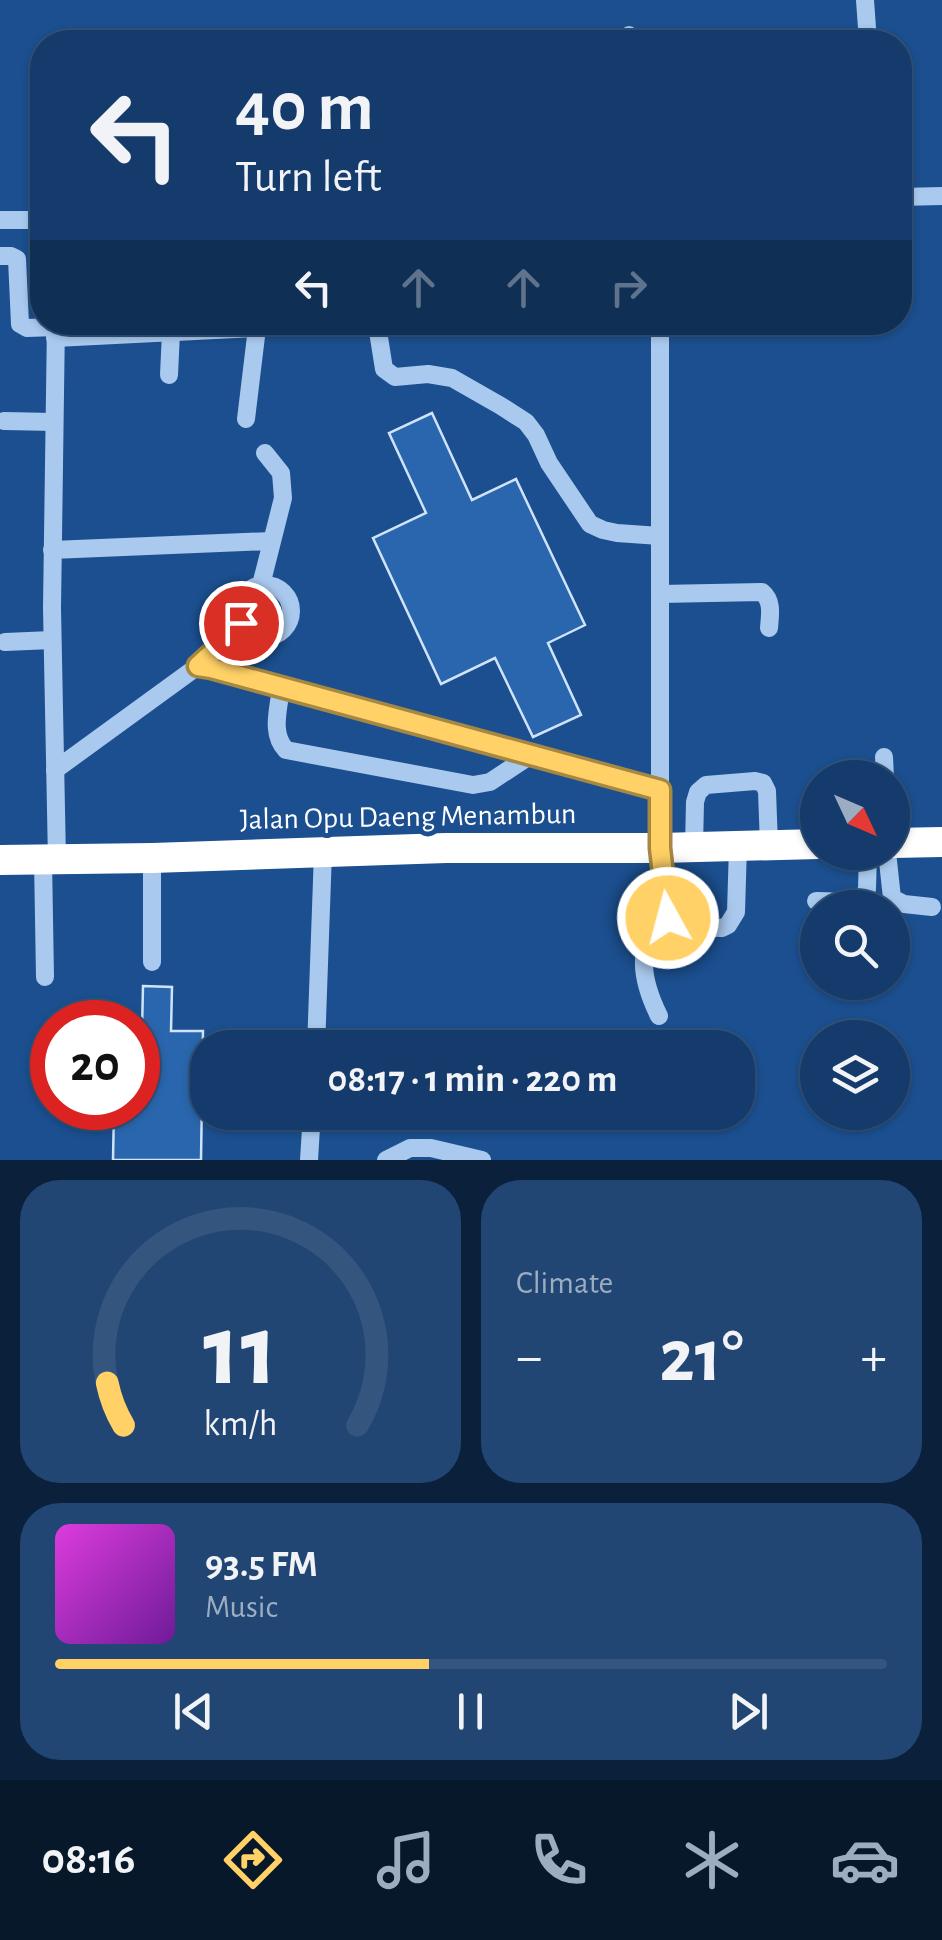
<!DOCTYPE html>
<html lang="en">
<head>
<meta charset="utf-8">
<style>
	:root { --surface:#143b6b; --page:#214673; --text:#f1f3f6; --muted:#9dadc1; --line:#33557e; --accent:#ffd166 }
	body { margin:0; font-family:"Alegreya Sans",sans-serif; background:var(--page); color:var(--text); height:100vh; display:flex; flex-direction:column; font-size:38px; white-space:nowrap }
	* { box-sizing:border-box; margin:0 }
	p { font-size:32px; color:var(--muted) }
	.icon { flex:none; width:55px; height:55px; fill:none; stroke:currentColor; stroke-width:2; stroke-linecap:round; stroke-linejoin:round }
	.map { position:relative; height:1160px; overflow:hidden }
	.side { display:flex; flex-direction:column; gap:20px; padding:20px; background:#0b203b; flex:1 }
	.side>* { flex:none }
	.guide { position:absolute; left:30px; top:30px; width:882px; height:305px; border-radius:40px; box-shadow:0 2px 8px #0004,0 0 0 2px var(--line); background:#143b6b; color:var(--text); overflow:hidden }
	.needle { width:65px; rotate:134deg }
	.fabs { position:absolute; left:800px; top:760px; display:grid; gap:20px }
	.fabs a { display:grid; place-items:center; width:110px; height:110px; border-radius:50%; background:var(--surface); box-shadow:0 2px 8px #0004,0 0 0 2px var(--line); font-size:50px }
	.speed { position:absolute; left:30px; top:1000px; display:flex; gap:20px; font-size:50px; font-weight:700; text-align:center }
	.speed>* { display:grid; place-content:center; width:130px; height:130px; border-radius:50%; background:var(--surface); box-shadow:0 2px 8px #0004,0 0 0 2px var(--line); line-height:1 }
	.speed .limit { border:15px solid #d22; background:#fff; color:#111 }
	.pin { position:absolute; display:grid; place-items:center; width:85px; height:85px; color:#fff; margin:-42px; border:5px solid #fff; border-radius:50%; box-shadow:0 2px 10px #0007 }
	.me { position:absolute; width:110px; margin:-55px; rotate:353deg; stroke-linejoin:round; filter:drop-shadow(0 0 8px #0008) }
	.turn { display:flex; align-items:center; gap:35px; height:210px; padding:0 40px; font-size:45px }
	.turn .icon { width:130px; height:130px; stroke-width:2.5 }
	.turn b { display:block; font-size:70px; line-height:85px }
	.lanes { display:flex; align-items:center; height:95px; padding:0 40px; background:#0003; justify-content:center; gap:50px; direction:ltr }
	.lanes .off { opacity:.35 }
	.big { font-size:75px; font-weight:600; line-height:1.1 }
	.side .tile { flex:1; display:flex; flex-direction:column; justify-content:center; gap:15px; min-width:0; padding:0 35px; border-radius:40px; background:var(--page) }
	.side .dial { align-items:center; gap:0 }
	.dial svg { height:260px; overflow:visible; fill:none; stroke:var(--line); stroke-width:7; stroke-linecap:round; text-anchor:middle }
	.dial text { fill:var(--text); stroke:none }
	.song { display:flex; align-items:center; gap:30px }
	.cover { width:120px; height:120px; border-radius:15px; background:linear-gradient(135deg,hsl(300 70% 55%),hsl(280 70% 35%)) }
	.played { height:10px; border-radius:5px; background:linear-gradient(90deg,var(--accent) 45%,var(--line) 45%) }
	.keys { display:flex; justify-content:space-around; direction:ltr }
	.heat { display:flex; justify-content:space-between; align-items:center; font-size:55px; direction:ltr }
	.side .tiles { flex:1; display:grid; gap:20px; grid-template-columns:1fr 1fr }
	.tile:last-child { grid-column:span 2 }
	.trip { position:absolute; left:190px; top:1030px; width:565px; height:100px; border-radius:40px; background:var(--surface); box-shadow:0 2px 8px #0004,0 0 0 2px var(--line); font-weight:600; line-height:100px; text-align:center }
	.menu { display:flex; height:160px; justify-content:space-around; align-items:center; background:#08182b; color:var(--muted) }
	.menu .icon { width:70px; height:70px }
	.menu .on { color:var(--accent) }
	.menu b { font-size:45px; color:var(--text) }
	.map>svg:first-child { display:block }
	.building { fill:#2a66ad; stroke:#cfe3fa; stroke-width:2.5 }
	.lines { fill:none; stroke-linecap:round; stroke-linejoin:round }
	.minor { stroke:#a9c9ee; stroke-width:18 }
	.highway { stroke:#fff; stroke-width:30 }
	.route-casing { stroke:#a68842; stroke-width:25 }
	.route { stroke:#ffd166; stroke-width:18 }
	.labels { text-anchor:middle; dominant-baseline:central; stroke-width:10; stroke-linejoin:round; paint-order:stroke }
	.street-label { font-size:30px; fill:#fff; stroke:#1b4f8f }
</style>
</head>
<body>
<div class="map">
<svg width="942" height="1160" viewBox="0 0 942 1160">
	<rect width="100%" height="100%" fill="#1b4f8f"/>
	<g class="building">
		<polygon points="432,413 472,500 516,479 585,625 548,643 581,715 533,737 495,658 441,684 373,538 426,513 389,433"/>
		<polygon points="143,986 172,987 171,1031 203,1031 201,1160 113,1160 114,1108 138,1108 138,1031 142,1031"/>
	</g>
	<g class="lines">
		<g class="minor">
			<polyline points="865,0 868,42"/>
			<polyline points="629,35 629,42"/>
			<polyline points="900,197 942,196"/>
			<polyline points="0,220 42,220"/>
			<polyline points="0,256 11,256 17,259 20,324 27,328 56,327"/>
			<polyline points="56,322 52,608 57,860"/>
			<polyline points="660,322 660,848 671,923 684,927 722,928 728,925 736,912 738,846"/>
			<polyline points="377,325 384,369 395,377 428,374 452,378 501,406 526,422 536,435 549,463 590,524 603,530 617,533 660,536"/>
			<polyline points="55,338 257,328 472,322"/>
			<polyline points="169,375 171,332"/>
			<polyline points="246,419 257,328"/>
			<polyline points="4,421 54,422"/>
			<polyline points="52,550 271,541"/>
			<circle cx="265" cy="611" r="26"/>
			<polyline points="261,585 283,498 281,473 265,453"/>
			<path d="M660 594 762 592C773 601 770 615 769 628"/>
			<polyline points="5,642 52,640"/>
			<polyline points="198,666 243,625"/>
			<path d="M281 687C279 709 270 733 286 750L473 785 490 782 531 755"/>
			<polyline points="884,757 885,778"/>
			<polyline points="55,770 198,666 211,668 660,790"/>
			<polyline points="847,773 848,778"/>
			<polyline points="694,847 695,802 698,792 706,785 755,781 763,783 767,791 769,845"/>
			<polyline points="887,852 892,898 904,904 932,907"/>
			<polyline points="152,858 152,962"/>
			<polyline points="43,860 45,977"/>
			<polyline points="816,901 861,902 867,889 868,852"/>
			<path d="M659 1016C636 969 640 947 666 903"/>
			<polyline points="316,1048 323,852"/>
			<polyline points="309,1160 312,1112"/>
			<polyline points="386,1160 410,1148 431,1148 482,1160"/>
		</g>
		<g class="highway">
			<polyline points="892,843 942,842"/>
			<polyline points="0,860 152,858 446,848 660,848 818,844"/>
		</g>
	</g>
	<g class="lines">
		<defs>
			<polyline id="route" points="241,623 243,625 198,666 211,668 660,790 660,848 668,918"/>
		</defs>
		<use href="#route" class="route-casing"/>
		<use href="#route" class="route"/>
	</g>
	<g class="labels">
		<g class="street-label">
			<text transform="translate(408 817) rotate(-1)">Jalan Opu Daeng Menambun</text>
		</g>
	</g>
</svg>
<div class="fabs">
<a><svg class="needle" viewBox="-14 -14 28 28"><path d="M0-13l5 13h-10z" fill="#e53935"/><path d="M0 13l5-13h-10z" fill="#9dadc1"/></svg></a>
<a><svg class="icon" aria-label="search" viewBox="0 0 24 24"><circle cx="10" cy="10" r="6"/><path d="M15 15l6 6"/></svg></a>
<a><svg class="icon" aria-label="layers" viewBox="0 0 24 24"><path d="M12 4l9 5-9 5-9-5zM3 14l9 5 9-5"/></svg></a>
</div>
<div class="speed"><div class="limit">20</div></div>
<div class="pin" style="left:241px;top:623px;background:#d93025"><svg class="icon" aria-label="arrive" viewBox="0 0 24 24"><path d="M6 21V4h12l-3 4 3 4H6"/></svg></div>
<svg class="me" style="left:668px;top:918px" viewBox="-20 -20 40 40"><circle r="17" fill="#ffd166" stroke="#fff" stroke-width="3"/><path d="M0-11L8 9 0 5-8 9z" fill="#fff"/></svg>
<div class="trip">08:17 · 1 min · 220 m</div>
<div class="guide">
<div class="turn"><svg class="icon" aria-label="left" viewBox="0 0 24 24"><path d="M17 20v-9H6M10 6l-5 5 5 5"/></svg><div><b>40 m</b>Turn left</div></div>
<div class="lanes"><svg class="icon" aria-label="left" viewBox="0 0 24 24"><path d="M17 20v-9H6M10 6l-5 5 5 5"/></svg><svg class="icon off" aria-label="ahead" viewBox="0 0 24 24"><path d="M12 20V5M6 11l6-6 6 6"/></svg><svg class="icon off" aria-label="ahead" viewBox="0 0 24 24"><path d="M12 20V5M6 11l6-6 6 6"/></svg><svg class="icon off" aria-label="right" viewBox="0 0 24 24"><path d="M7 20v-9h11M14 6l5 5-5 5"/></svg></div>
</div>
</div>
<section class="side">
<div class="tiles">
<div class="tile dial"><svg viewBox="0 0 100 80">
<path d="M14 69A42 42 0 1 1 86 69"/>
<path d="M14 69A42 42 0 0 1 9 56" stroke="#ffd166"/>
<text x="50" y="56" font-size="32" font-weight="700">11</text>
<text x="50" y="72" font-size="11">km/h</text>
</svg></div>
<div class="tile"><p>Climate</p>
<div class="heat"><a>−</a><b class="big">21°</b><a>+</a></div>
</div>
<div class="tile">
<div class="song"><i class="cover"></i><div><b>93.5 FM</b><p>Music</p></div></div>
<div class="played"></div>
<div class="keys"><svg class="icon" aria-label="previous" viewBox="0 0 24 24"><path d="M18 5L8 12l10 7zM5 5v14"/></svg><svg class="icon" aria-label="pause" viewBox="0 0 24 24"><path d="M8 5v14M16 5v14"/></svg><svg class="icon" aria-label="next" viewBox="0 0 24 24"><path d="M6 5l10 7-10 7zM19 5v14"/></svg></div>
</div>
</div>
</section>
<nav class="menu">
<b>08:16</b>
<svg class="icon on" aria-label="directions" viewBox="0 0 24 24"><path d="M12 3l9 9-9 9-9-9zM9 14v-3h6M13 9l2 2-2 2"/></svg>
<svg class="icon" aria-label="music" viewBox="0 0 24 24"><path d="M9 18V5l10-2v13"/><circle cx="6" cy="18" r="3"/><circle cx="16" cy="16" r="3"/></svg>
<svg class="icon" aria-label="phone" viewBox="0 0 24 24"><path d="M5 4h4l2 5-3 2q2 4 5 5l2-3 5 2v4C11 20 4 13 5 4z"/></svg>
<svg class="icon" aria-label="climate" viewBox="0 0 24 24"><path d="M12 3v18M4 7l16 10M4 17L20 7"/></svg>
<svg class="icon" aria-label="car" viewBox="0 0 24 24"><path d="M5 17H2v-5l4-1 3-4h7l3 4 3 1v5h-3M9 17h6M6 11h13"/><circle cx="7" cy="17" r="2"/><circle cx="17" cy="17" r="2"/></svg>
</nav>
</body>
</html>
